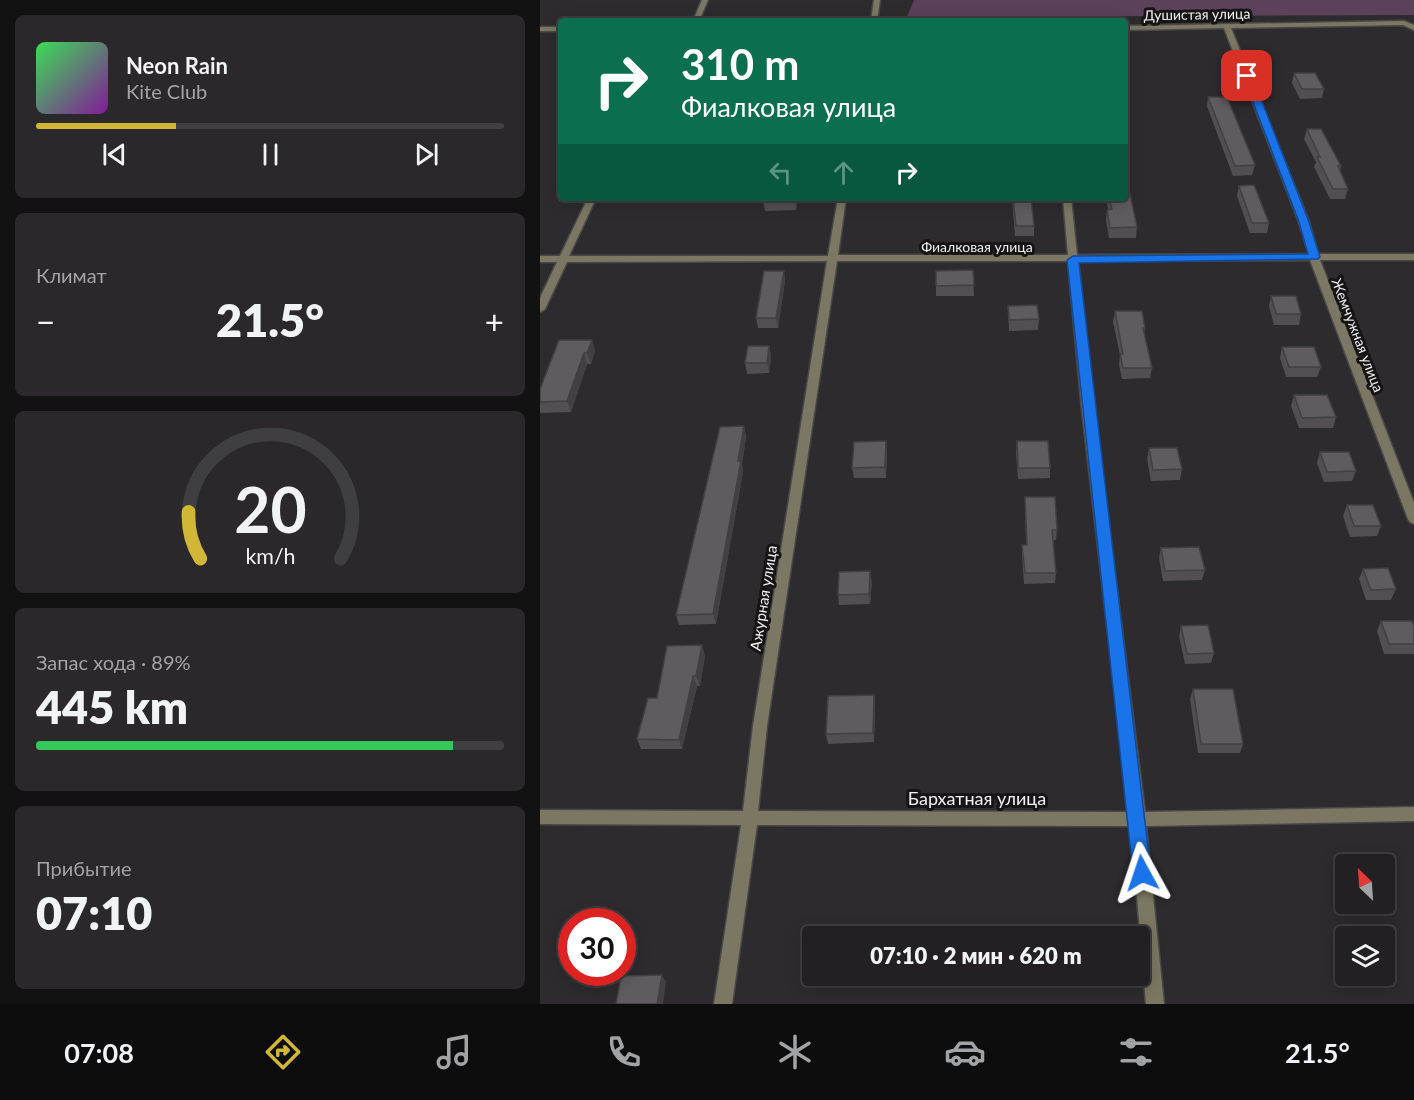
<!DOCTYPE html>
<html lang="ru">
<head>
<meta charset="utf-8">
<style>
	:root { --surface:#222022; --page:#2a282a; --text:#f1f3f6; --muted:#a2a3a5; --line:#3f3e40; --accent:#d1b736 }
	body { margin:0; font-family:Lato,sans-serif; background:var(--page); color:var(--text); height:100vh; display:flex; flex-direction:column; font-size:22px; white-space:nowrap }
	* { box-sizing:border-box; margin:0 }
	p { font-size:20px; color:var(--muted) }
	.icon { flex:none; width:33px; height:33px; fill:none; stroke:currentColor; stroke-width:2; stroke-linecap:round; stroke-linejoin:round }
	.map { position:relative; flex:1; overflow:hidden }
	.panel { display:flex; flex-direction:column; gap:15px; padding:15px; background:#131213; width:540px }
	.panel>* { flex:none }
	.top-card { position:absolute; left:18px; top:18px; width:570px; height:183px; border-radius:6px; box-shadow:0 3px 15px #0003,0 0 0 2px var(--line); background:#0b6e4f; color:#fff; overflow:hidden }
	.needle { width:39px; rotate:335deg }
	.tools { position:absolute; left:795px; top:854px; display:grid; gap:12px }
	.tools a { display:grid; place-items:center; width:60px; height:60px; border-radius:6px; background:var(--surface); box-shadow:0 3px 15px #0003,0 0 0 2px var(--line); font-size:30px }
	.speed { position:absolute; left:18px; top:908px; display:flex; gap:12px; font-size:30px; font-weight:700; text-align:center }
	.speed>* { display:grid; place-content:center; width:78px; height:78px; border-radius:50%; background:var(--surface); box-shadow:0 3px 15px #0003,0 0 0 2px var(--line); line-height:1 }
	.speed .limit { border:9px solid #d22; background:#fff; color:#111 }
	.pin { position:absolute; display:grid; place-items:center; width:51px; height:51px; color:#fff; margin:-26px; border-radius:12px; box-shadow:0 3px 9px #0006 }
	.me { position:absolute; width:66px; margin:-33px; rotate:355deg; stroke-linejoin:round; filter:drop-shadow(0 0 4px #0008) }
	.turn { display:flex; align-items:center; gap:21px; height:126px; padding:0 24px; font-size:27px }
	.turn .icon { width:78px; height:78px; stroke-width:2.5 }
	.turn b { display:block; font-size:42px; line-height:51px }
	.lanes { display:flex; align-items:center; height:57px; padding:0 24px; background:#0003; justify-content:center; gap:30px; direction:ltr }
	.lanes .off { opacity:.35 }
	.big { font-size:45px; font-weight:800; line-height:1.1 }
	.panel .tile { flex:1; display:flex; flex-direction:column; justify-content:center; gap:9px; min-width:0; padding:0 21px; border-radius:9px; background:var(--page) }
	.panel .dial { align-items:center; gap:0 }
	.dial svg { height:156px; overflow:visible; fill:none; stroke:var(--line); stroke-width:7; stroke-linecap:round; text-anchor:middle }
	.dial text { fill:var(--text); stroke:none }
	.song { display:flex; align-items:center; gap:18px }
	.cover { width:72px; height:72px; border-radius:9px; background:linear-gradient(135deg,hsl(130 70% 55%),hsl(290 70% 35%)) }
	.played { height:6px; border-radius:3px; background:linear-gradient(90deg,var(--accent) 30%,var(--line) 30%) }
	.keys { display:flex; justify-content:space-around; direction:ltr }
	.heat { display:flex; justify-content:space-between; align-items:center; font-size:33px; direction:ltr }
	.charge { height:9px; border-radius:4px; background:linear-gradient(90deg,#34c759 89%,var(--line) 0) }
	.trip { position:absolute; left:262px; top:926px; width:348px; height:60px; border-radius:6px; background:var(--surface); box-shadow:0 3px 15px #0003,0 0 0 2px var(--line); font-weight:800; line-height:60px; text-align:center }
	.dock { display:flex; height:96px; justify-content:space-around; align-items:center; background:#0e0d0e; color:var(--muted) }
	.dock .icon { width:42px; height:42px }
	.dock .active { color:var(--accent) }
	.dock b { font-size:27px; color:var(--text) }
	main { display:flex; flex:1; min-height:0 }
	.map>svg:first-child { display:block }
	.green { fill:#5b4159 }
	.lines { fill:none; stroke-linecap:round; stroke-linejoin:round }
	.minor-casing { stroke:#494749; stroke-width:3 }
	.minor { fill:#7b7762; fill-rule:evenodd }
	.wall { fill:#524e51 }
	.shaded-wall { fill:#424042 }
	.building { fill:#5f5b5e; stroke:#424042; stroke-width:1.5 }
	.route { fill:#1a73e8; stroke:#114b97; stroke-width:1.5 }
	.labels { text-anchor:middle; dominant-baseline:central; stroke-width:6; stroke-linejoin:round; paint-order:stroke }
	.far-street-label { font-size:14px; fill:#f2f0f2; stroke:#161415 }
	.street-label { font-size:15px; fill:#f2f0f2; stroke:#161415 }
	.near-street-label { font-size:18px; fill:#f2f0f2; stroke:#161415 }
</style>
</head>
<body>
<main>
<section class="panel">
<div class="tile">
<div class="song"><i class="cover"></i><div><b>Neon Rain</b><p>Kite Club</p></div></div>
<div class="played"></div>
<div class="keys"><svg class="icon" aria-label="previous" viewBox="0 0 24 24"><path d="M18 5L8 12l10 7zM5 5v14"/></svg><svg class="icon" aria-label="pause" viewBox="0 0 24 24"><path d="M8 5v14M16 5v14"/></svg><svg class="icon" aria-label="next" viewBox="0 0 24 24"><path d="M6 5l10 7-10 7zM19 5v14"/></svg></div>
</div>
<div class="tile"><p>Климат</p>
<div class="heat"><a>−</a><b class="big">21.5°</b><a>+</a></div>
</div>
<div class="tile dial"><svg viewBox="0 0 100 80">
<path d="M14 69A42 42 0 1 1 86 69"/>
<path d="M14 69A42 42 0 0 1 8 45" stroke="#d1b736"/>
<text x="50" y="56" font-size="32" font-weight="700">20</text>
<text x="50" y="72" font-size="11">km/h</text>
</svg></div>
<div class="tile"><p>Запас хода · 89%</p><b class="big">445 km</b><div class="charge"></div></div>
<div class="tile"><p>Прибытие</p><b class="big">07:10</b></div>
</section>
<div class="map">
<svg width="874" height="1004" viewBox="0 0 874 1004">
	<rect width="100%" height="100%" fill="#2e2b2e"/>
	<polygon class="green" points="374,0 874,0 874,15 367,17"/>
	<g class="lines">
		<defs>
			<g id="minor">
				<polygon points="162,0 168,0 159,21 153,21"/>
				<polygon points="334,0 340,0 337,21 331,21"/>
				<path d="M864 21 874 25V30L863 25 691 28 769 222 778 254H874V260H780L874 503V524L870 522 868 519 770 260 538 261 554 410 605 812 874 807V821L606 826 624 1004H606L591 826 217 825 192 1004H174L201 825 0 824V810L203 811 213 726 287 261 27 262 5 309 0 312V298L17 262H0V256H20L48 198H56L29 256H288L298 198H306L298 255H528L523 198H531L537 255 769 254 759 222 684 28 585 30V26ZM297 261H528L542 410 589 812 218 811 227 726Z"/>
				<rect x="0" y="27" width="21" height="4"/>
			</g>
		</defs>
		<use href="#minor" class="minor-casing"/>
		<use href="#minor" class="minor"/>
	</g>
	<g class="wall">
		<polygon points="754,73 784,89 782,98 760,99 752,83"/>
		<polygon points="668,97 715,165 712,175 693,176 667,106"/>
		<polygon points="767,129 801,166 800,171 808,189 805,199 790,199 774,167 776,162 764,139"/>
		<polygon points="699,186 729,223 727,233 710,233 697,196"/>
		<polygon points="223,198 258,198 256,210 225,211 223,201"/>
		<polygon points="472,198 491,198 494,226 494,236 475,236"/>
		<polygon points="566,198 585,198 597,227 596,238 569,238 566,220 567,210 568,209"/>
		<polygon points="433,270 434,296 396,296 396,271"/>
		<polygon points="244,271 245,281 238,328 218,328 216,318"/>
		<polygon points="731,296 761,314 759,325 734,325 729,306"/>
		<polygon points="468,306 499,319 498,330 469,331"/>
		<polygon points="575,311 605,328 604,335 612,368 610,378 582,379 579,365 580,355 573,322"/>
		<polygon points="19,340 55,350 51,364 47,364 31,412 0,413 0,389"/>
		<polygon points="229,346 231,356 229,373 207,374 205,363"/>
		<polygon points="742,347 781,367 777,377 746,377 740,358"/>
		<polygon points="754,395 796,417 793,428 759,428 751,406"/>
		<polygon points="204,426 206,437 202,464 203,472 176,624 139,625 136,615"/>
		<polygon points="477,441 510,468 510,478 478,479 476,452"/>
		<polygon points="609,448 642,469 640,480 611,481 607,459"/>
		<polygon points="347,452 346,478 314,478 312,468"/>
		<polygon points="780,452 816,471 812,481 784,482 777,463"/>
		<polygon points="485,497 517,530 516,540 513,540 516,573 515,583 484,584 482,555 482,545 486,545"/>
		<polygon points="807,505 841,526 837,536 810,537 803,516"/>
		<polygon points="621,548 665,570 662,580 623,581 619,558"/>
		<polygon points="823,569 856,589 851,600 826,600 819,579"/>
		<polygon points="332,581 330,604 299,605 298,595"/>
		<polygon points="841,621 874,626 874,654 844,654 837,631"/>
		<polygon points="641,626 674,653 671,663 645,664 639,636"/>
		<polygon points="165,655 160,686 157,686 142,749 101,749 97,739 117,698"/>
		<polygon points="653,689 703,744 700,753 658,753 650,699"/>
		<polygon points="334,695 335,705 334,742 288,744 286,734"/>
	</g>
	<g class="shaded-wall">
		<polygon points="255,198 258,198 256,210 255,200"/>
		<polygon points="244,271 245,281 238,328 236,318"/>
		<polygon points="52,340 55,350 51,364 47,353"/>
		<polygon points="229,346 231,356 229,373 227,363"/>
		<polygon points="44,353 47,364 31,412 27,401"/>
		<polygon points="204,426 206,437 202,464 203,472 176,624 173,614"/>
		<polygon points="346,441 347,452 346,478 345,467"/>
		<polygon points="330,571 332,581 330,604 329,594"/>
		<polygon points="162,645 165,655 160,686 156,676"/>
		<polygon points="153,676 157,686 142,749 139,740"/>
		<polygon points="334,695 335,705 334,742 333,733"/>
		<polygon points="122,975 126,982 123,1004 117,1004"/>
	</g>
	<g class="building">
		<polygon points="754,73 775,73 784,89 762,89"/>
		<polygon points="668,97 687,97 715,165 695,166"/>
		<polygon points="767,129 781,129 801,166 798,166 808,189 793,189 777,157 780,157"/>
		<polygon points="585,170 597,227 570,228 567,210 572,209 569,198 585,198"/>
		<polygon points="714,185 729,223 712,223 699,186"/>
		<polygon points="223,198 255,198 255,200 223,201"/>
		<polygon points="473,198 491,198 494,226 476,226"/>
		<polygon points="433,270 434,285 396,286 396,271"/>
		<polygon points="224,271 244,271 236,318 216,318"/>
		<polygon points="731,296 756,296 761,314 736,314"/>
		<polygon points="497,305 499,319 469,320 468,306"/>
		<polygon points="575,311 602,311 605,328 603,328 612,368 583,368 580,354 583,354"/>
		<polygon points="19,340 52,340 47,353 44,353 27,401 0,402 0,389"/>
		<polygon points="208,346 229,346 227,363 205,363"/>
		<polygon points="742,347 774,347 781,367 749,367"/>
		<polygon points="754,395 787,395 796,417 762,418"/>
		<polygon points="204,426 198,461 201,461 173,614 136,615 180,427"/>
		<polygon points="346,441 345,467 312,468 314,442"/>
		<polygon points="477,441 508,441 510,468 478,468"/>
		<polygon points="609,448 637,448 642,469 613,470"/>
		<polygon points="780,452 809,452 816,471 787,472"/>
		<polygon points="485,497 515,497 517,530 512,530 516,573 485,573 482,545 487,545"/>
		<polygon points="807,505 833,505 841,526 814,526"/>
		<polygon points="659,547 665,570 625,571 621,548"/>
		<polygon points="848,568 856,589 831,590 823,569"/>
		<polygon points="330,571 329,594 298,595 299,572"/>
		<polygon points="841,621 872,621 874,626 874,644 849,644"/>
		<polygon points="668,625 674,653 647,654 641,626"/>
		<polygon points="162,645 156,676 153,676 139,740 97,739 108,698 117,698 127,646"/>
		<polygon points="653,689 693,689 703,744 661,744"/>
		<polygon points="334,695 333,733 286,734 288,696"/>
		<polygon points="122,975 117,1004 76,1004 81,976"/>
	</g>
	<polygon class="route" points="707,73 712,76 769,222 780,257 778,259 539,263 611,873 608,879 602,881 596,879 593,873 527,260 533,256 768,254 759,222 703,76"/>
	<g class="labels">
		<g class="far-street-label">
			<text transform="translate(657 14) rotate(-1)">Душистая улица</text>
			<text x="437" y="246">Фиалковая улица</text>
			<text transform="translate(818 335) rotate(69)">Жемчужная улица</text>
		</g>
		<g class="street-label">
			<text transform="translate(223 598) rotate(-81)">Ажурная улица</text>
		</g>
		<g class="near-street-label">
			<text x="437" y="798">Бархатная улица</text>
		</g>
	</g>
</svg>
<div class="tools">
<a><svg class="needle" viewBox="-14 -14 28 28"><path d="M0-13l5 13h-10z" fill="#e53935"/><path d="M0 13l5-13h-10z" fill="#a2a3a5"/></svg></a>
<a><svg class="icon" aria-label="layers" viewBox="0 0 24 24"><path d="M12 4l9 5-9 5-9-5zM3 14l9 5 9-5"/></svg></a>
</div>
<div class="speed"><div class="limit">30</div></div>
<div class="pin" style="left:707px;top:76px;background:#d93025"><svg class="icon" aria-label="arrive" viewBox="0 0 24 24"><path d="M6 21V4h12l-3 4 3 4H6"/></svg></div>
<svg class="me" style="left:602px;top:873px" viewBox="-20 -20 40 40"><path d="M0-17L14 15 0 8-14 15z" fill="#1a73e8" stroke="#fff" stroke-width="4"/></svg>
<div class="trip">07:10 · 2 мин · 620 m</div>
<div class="top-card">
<div class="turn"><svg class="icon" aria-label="right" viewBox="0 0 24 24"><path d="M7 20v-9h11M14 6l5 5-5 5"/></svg><div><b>310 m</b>Фиалковая улица</div></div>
<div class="lanes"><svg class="icon off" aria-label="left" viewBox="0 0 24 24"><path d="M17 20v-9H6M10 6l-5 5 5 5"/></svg><svg class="icon off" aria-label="ahead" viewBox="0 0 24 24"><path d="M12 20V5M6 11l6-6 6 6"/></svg><svg class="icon" aria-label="right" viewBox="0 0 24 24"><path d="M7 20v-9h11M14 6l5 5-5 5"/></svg></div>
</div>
</div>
</main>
<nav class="dock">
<b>07:08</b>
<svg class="icon active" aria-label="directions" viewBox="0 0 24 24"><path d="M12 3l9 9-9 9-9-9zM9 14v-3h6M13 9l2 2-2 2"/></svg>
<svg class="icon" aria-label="music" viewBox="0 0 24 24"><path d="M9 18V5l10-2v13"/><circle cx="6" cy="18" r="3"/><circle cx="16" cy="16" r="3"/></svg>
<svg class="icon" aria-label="phone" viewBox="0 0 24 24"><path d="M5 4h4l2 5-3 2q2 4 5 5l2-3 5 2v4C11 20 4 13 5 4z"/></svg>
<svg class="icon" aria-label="climate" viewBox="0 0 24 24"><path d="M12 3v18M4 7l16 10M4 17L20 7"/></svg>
<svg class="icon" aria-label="car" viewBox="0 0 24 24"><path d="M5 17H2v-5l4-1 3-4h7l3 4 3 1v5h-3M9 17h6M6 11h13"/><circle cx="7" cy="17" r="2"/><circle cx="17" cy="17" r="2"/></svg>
<svg class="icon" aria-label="filters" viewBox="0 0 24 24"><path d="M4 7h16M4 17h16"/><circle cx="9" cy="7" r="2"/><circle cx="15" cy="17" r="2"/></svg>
<b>21.5°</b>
</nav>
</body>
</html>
